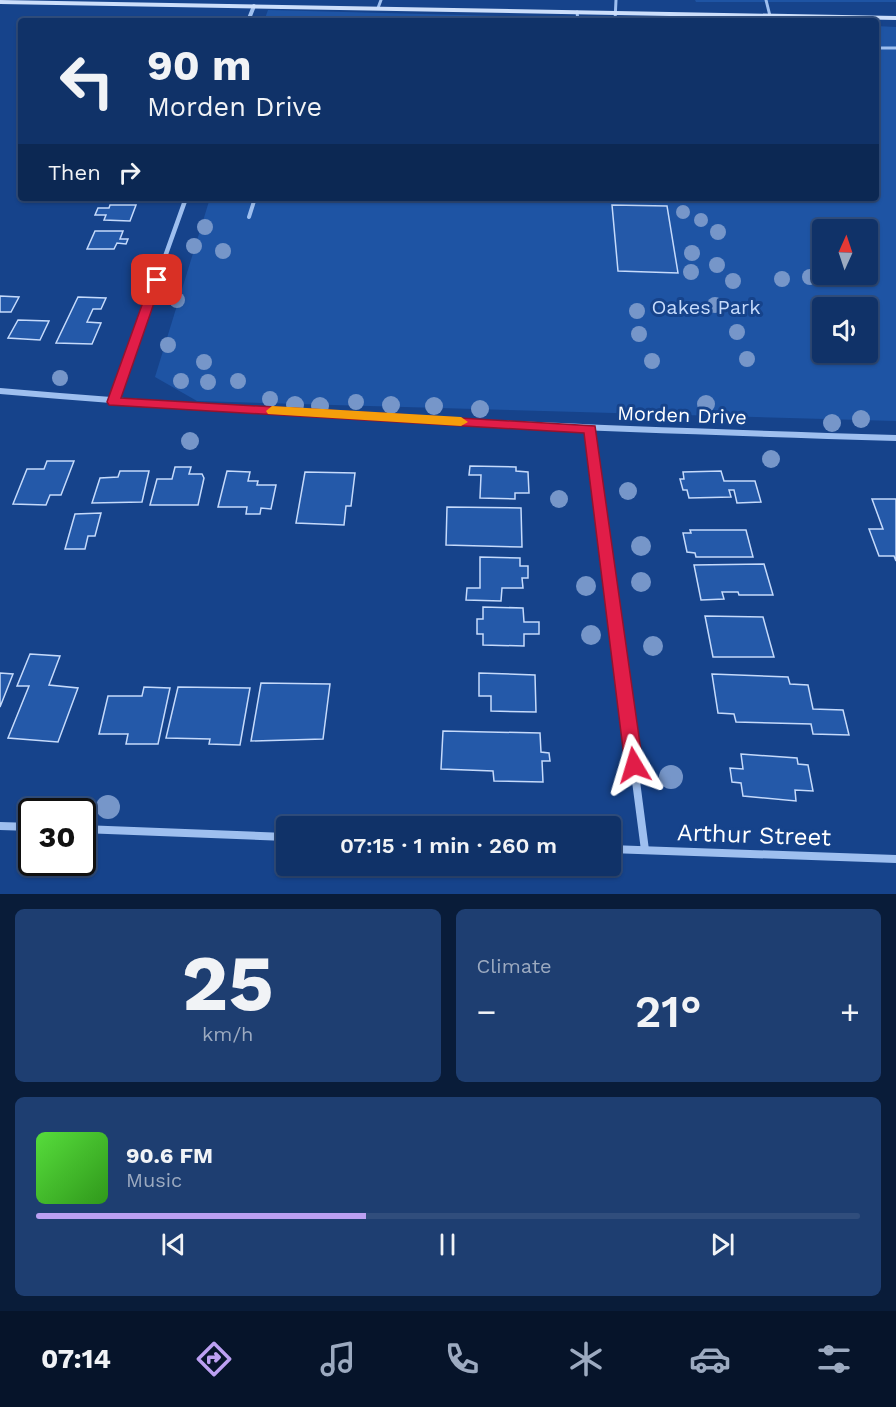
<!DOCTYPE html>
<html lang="en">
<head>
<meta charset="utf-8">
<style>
	:root { --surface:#103268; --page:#1e3e71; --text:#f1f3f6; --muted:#9caac0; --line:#304d7c; --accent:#bca0f2 }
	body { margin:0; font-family:"Work Sans",sans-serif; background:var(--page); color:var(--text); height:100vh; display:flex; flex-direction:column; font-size:22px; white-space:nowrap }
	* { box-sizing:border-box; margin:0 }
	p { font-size:20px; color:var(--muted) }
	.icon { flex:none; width:33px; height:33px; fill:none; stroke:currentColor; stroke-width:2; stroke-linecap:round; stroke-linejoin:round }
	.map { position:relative; height:894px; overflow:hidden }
	.drawer { display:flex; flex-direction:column; gap:15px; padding:15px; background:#091c39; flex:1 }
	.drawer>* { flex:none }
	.banner { position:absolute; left:18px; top:18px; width:861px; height:183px; border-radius:6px; box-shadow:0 2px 4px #0004,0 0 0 2px var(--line); background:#103268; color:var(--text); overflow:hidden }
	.needle { width:39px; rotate:3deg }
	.fabs { position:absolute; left:812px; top:219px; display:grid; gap:12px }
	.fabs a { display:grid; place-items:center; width:66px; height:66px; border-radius:6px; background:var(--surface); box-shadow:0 2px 4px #0004,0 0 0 2px var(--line); font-size:30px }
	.speed { position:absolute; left:18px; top:798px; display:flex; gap:12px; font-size:30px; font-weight:700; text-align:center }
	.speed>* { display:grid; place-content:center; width:78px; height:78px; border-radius:50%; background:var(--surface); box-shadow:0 2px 4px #0004,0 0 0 2px var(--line); line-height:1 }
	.speed .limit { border:3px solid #111; border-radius:9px; background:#fff; color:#111 }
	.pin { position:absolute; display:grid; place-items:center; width:51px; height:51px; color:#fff; margin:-26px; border-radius:12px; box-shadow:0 3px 9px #0006 }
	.me { position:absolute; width:66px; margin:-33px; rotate:353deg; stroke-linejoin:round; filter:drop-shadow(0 0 4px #0008) }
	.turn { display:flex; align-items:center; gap:21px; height:126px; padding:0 30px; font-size:27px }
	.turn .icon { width:78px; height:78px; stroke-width:2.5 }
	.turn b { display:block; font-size:42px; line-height:51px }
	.then { display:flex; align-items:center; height:57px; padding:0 30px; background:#0003; gap:12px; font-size:22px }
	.big { font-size:45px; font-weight:600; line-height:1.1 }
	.drawer .card { flex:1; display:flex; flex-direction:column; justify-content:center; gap:9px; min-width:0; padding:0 21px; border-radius:9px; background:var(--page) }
	.drawer .dial { align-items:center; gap:0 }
	.dial b { font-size:78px; line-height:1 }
	.song { display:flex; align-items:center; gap:18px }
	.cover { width:72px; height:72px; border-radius:9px; background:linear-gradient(135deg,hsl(110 70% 55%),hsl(110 70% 35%)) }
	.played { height:6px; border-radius:3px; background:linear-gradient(90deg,var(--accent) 40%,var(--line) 40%) }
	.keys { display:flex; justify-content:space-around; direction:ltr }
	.heat { display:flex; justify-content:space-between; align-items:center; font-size:33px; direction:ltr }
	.drawer .tiles { flex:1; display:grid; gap:15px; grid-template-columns:1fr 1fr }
	.card:last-child { grid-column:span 2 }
	.trip { position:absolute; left:276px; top:816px; width:345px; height:60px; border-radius:6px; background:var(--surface); box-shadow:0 2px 4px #0004,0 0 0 2px var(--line); font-weight:600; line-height:60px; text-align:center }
	.tabs { display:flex; height:96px; justify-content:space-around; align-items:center; background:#06142a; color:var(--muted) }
	.tabs .icon { width:42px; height:42px }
	.tabs .selected { color:var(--accent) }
	.tabs b { font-size:27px; color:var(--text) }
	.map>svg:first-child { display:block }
	.green { fill:#1e54a4; fill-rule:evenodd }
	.building { fill:#2459a9; stroke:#c5dafb; stroke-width:1.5 }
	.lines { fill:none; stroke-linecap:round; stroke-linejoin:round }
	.lane-far1 { stroke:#9ebfef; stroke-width:3 }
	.lane { stroke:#9ebfef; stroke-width:4 }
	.street-far3 { stroke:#9ebfef; stroke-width:4 }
	.street-far2 { stroke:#9ebfef; stroke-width:4.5 }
	.street-far1 { stroke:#9ebfef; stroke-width:6 }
	.street { stroke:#9ebfef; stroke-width:8 }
	.secondary { fill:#ccdefa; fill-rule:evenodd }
	.tree { fill:#7696c9 }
	.route { fill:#e11d48; stroke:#92132f; stroke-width:1.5 }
	.slow { fill:#f59e0b }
	.labels { text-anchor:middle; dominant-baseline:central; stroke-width:6; stroke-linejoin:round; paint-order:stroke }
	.park-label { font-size:20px; fill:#c5dafb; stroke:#16438b }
	.street-label { font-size:20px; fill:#fff; stroke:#16438b }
	.near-street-label { font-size:24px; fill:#fff; stroke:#16438b }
</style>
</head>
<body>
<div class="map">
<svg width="896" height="894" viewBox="0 0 896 894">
	<rect width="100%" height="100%" fill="#16438b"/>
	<g class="green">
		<polygon points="695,0 896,0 896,2 696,2"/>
		<polygon points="268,10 690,21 264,21"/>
		<path d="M876 26 896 27V421L197 401 155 377 210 198H876ZM822 230H867V274H822ZM822 308H867V352H822Z"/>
	</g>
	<g class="building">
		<polygon points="110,205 136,205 130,221 104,220 106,215 95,215 98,208 109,208"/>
		<polygon points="612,205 667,206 678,273 618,271"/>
		<polygon points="95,231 123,231 120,239 128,239 126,244 117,243 114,249 87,249"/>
		<polygon points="0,296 19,297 11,312 0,312"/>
		<polygon points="78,297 106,298 101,309 93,309 87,322 101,323 92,344 56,343"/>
		<polygon points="18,320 49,321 40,340 8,338"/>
		<polygon points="47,461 74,461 61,495 50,495 46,505 13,504 27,469 44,469"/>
		<polygon points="470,466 516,467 516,471 528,472 529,493 515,493 515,499 480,498 481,475 469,475"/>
		<polygon points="175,467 191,467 189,474 202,474 204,478 198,505 150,505 157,479 172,479"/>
		<polygon points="120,471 149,471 142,502 92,503 100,478 118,477"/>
		<polygon points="227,471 250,472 248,481 258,481 257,485 276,485 271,509 261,508 260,514 246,514 247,507 218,507"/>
		<polygon points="721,471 724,481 755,481 761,502 737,503 734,490 729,490 731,497 689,498 687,490 683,490 680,479 684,479 683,472"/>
		<polygon points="305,472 355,473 351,506 346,506 344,525 296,523"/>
		<polygon points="872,499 896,499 896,561 894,556 879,556 869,529 883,529"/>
		<polygon points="447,507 521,508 522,547 446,545"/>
		<polygon points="101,513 95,536 88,536 85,549 65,549 75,514"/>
		<polygon points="690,530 746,530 753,557 696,557 695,553 687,552 683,533 691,533"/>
		<polygon points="480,557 520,558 520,566 528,566 528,578 522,578 523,588 502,588 501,601 466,600 467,588 480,588"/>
		<polygon points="764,564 773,595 739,595 738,592 722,592 724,599 701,600 694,565"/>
		<polygon points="483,607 523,608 524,622 539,622 539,634 524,634 524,646 483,645 483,634 477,634 477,619 483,619"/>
		<polygon points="705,616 763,617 774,657 713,657"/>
		<polygon points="30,654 60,656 49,685 78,688 58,742 8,738 29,686 17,686"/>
		<polygon points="0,673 13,674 0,707"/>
		<polygon points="479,673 535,675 536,712 491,711 491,696 479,696"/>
		<polygon points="712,674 788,677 790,684 808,685 813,709 843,710 849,735 813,734 811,724 736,722 734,714 718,713"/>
		<polygon points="261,683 330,684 323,739 251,741"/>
		<polygon points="144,687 170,688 158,744 126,744 128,734 99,734 108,696 142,696"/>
		<polygon points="178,687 250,688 240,745 209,744 210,739 166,738"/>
		<polygon points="443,731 540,733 541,752 549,753 550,761 542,761 543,782 494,781 493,771 441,769"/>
		<polygon points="741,754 797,758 798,764 808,765 813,791 795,790 796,801 743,796 741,783 732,782 730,768 743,769"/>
	</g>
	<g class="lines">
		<g class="lane-far1">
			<polyline points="766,0 770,16"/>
			<polyline points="378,8 381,0"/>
			<polyline points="577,12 578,21"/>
			<polyline points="615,21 616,0"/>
			<polyline points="876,48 896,48"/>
		</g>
		<polyline class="lane" points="249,217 255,198"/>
		<polyline class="street-far3" points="248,21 254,6"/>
		<polyline class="street-far2" points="132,349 186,198"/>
		<g class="street-far1">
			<path d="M0 391C298 417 597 429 896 438"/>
			<polyline points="113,402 133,347"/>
			<polyline points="590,429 611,591"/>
		</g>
		<g class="street">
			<polyline points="611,590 645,850"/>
			<polyline points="0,826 32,827"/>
			<polyline points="82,829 286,837"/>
			<polyline points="610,849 896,859"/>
		</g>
		<polygon class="secondary" points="0,0 896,16 896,20 0,4"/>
	</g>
	<g class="tree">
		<circle cx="683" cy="212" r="7"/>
		<circle cx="701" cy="220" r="7"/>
		<circle cx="205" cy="227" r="8"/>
		<circle cx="718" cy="232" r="8"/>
		<circle cx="194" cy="246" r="8"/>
		<circle cx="223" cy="251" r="8"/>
		<circle cx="692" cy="253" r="8"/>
		<circle cx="717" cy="265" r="8"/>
		<circle cx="691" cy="272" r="8"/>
		<circle cx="810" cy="277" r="8"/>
		<circle cx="782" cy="279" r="8"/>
		<circle cx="733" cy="281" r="8"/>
		<circle cx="177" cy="300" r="8"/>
		<circle cx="715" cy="305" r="8"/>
		<circle cx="637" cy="311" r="8"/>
		<circle cx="737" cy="332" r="8"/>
		<circle cx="639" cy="334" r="8"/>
		<circle cx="168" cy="345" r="8"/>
		<circle cx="747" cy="359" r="8"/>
		<circle cx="652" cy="361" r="8"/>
		<circle cx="204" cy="362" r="8"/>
		<circle cx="60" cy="378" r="8"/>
		<circle cx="181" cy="381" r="8"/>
		<circle cx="238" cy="381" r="8"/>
		<circle cx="208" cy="382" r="8"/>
		<circle cx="270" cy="399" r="8"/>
		<circle cx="356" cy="402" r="8"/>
		<circle cx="706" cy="404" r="9"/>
		<circle cx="295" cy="405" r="9"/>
		<circle cx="391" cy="405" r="9"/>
		<circle cx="320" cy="406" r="9"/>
		<circle cx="434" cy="406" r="9"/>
		<circle cx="480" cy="409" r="9"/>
		<circle cx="861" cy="419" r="9"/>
		<circle cx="832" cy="423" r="9"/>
		<circle cx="190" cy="441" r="9"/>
		<circle cx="771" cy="459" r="9"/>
		<circle cx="628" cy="491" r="9"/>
		<circle cx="559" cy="499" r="9"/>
		<circle cx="641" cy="546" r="10"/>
		<circle cx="641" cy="582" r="10"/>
		<circle cx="586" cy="586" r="10"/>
		<circle cx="591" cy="635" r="10"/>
		<circle cx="653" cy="646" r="10"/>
		<circle cx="671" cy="777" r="12"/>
		<circle cx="108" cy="807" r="12"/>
	</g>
	<polygon class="route" points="157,276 162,280 121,398 595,426 643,765 640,771 634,773 627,771 625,765 584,433 109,405 107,402 151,280"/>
	<polygon class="slow" points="272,406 461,417 468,422 461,426 268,414 266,411"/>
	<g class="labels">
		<g class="park-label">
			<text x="706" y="307">Oakes Park</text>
		</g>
		<g class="street-label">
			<text transform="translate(682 415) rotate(2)">Morden Drive</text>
		</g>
		<g class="near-street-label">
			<text transform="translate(754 835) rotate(2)">Arthur Street</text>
		</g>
	</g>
</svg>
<div class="fabs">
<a><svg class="needle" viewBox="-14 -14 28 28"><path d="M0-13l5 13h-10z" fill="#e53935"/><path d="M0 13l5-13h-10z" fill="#9caac0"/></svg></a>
<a><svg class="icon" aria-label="sound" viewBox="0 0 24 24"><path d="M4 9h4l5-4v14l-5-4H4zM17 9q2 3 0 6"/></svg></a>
</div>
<div class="speed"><div class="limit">30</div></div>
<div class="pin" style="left:157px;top:280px;background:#d93025"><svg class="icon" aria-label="arrive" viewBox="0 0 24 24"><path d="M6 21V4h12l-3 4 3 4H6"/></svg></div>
<svg class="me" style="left:634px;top:765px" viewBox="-20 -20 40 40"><path d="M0-17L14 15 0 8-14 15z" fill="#e11d48" stroke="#fff" stroke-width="4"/></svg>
<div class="trip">07:15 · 1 min · 260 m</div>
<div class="banner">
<div class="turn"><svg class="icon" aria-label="left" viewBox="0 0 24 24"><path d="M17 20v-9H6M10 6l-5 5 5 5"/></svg><div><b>90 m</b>Morden Drive</div></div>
<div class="then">Then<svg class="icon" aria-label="right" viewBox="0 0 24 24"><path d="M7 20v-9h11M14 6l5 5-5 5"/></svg></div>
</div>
</div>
<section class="drawer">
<div class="tiles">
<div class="card dial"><b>25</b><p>km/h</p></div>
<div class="card"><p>Climate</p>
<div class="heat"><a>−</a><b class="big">21°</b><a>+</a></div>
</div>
<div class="card">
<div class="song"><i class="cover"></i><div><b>90.6 FM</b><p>Music</p></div></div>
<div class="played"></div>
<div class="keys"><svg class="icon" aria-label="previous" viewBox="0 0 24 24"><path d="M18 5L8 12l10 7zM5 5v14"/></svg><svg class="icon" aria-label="pause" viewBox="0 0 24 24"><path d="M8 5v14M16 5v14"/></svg><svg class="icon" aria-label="next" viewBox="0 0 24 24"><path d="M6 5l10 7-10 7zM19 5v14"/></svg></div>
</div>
</div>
</section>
<nav class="tabs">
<b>07:14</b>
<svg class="icon selected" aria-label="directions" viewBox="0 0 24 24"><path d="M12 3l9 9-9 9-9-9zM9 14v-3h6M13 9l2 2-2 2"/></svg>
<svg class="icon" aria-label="music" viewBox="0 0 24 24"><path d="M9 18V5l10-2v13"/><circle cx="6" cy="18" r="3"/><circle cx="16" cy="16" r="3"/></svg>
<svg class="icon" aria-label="phone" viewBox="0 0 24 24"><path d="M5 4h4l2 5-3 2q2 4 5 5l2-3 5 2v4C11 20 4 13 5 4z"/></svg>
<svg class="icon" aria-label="climate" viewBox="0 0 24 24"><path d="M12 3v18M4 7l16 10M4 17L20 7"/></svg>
<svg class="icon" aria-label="car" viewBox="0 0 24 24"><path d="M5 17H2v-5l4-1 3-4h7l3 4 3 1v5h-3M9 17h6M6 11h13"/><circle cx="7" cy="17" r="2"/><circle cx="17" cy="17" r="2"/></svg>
<svg class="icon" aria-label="filters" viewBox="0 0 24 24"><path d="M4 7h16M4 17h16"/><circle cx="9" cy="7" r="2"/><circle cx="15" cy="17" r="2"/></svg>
</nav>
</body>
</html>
